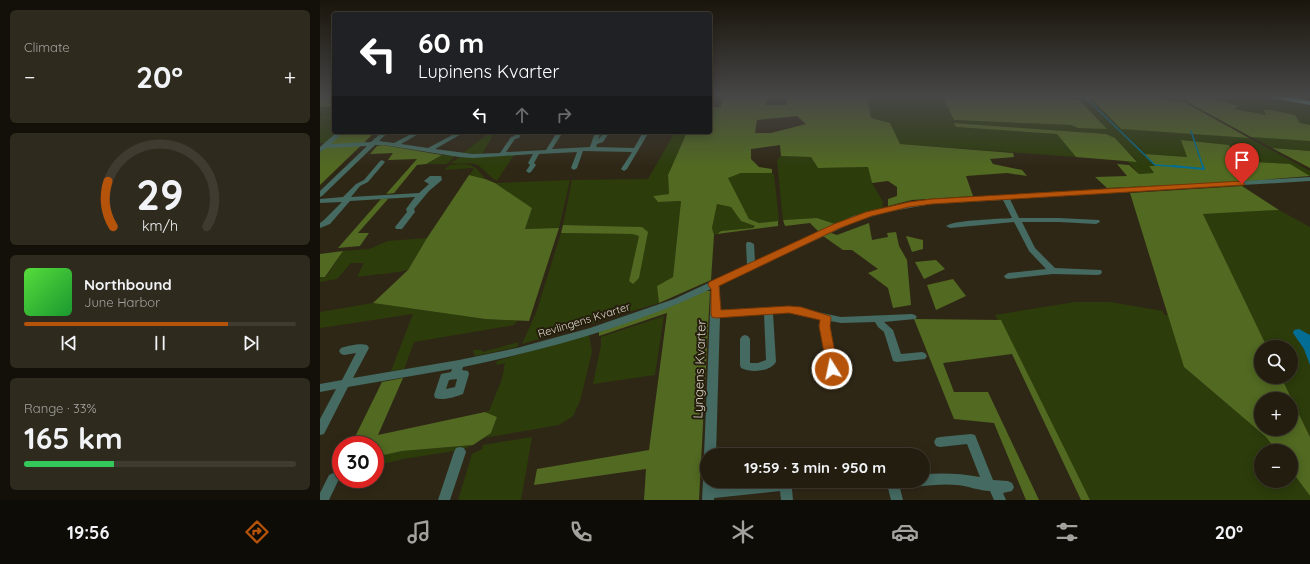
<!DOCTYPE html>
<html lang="en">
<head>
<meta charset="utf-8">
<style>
	:root { --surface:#231d10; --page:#2f2a1e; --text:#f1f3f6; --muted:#a3a29f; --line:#403b30; --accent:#b45309 }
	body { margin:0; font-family:Quicksand,sans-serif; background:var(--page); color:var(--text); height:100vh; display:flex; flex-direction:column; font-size:15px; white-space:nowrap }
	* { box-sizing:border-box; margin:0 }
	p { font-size:13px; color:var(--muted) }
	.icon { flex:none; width:22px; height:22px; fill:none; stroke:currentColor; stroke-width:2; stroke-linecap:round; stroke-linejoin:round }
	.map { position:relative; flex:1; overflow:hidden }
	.sheet { display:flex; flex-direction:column; gap:10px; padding:10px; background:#131009; width:320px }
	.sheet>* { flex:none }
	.guide { position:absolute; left:12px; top:12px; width:380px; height:122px; border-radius:4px; box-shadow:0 2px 10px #0003,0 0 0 1px var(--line); background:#202124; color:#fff; overflow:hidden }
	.buttons { position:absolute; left:934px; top:340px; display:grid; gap:8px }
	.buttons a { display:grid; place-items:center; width:44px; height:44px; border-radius:50%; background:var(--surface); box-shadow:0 2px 10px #0003,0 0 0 1px var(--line); font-size:20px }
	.speed { position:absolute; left:12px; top:436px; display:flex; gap:8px; font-size:20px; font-weight:700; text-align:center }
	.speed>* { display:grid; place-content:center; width:52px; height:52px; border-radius:50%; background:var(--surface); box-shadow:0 2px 10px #0003,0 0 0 1px var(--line); line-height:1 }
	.speed .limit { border:6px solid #d22; background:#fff; color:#111 }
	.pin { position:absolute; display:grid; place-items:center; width:34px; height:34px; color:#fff; margin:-41px -17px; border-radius:50% 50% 50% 0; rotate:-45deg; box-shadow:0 0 4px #0007 }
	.pin .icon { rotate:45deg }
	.me { position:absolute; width:44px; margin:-22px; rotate:350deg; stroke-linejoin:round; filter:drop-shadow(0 0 3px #0008) }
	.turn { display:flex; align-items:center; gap:14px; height:84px; padding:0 20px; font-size:18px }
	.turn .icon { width:52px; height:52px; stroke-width:2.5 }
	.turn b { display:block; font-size:28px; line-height:34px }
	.lanes { display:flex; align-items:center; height:38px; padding:0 20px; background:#0003; justify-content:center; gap:20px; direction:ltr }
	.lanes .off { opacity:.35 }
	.big { font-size:30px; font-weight:700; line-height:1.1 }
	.sheet .widget { flex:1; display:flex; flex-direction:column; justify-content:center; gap:6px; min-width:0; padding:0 14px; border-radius:6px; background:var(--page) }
	.sheet .dial { align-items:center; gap:0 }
	.dial svg { height:104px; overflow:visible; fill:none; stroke:var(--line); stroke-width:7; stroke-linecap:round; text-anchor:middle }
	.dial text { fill:var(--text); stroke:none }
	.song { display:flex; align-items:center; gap:12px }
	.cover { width:48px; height:48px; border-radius:6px; background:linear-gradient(135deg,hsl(110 70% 55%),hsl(130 70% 35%)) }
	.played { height:4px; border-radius:2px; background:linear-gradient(90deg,var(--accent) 75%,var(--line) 75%) }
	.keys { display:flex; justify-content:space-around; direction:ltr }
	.heat { display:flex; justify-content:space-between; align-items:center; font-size:22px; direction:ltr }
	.charge { height:6px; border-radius:3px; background:linear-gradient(90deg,#34c759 33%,var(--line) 0) }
	.trip { position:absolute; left:380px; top:448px; width:230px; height:40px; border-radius:20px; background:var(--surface); box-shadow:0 2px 10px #0003,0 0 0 1px var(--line); font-weight:700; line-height:40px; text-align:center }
	.dock { display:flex; height:64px; justify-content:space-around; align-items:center; background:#0e0c06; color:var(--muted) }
	.dock .icon { width:28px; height:28px }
	.dock .selected { color:var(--accent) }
	.dock b { font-size:18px; color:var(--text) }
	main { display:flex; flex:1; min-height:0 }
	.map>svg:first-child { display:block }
	.green { fill:#2c3c0b }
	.forest { fill:#516921; fill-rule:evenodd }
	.water { fill:#036d94 }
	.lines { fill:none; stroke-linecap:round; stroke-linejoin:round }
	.stream-far1 { stroke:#036d94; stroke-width:1.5 }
	.stream { stroke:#036d94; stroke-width:2 }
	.minor { fill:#446a61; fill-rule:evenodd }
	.highway { fill:#5dc6b0; fill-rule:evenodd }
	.route { fill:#b45309; stroke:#753606 }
	.labels { text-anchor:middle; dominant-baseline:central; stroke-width:4; stroke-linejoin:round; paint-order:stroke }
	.street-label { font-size:11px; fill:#dad5ca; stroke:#251e0d }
	.near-street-label { font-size:13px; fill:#dad5ca; stroke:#251e0d }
</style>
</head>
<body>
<main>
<section class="sheet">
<div class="widget"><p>Climate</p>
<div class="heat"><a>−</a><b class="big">20°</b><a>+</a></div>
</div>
<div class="widget dial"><svg viewBox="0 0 100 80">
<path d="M14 69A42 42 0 1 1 86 69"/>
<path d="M14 69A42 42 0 0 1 10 34" stroke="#b45309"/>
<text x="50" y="56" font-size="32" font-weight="700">29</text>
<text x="50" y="72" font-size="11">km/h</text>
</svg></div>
<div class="widget">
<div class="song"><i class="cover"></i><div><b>Northbound</b><p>June Harbor</p></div></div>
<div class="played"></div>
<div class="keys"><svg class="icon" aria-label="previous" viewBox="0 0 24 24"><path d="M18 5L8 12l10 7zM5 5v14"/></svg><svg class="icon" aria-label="pause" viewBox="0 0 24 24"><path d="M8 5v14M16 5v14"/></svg><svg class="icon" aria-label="next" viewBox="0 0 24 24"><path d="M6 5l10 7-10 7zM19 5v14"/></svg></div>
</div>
<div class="widget"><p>Range · 33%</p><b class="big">165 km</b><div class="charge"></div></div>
</section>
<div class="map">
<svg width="990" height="500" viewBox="0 0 990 500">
	<rect width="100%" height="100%" fill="#2f2716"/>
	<g class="green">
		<polygon points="559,96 622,96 634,120 751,125 758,128 759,100 742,98 740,96 769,96 801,129 929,138 990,171 990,176 970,164 919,161 875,142 862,140 867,157 825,154 836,167 829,166 834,173 819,174 807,161 817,161 795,138 786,134 635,123 636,127 737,134 756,157 580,144 570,123 551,119 547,98"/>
		<polygon points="835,96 940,96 990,106 990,125 980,123 975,115 952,110 944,110 947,116 913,109 918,106 865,97 869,103"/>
		<polygon points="14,106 14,132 18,132 6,143 0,143 0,116 3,114 0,114 0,107"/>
		<polygon points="170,132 175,132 162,154 143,153"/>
		<polygon points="355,132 367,132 348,175 349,194 333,196 338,202 361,201 353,277 337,286 339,303 202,344 216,313 241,233 312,234 319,236 309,281 327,232 322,227 243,225 252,180 328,179"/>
		<polygon points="931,137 990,141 990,151 952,148"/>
		<polygon points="122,155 135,156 127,164 106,164"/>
		<path d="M194 155 177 181C170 177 166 171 159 166 151 161 139 165 130 163L140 157Z"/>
		<polygon points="461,156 491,157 498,168 548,167 552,183 563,202 562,209 538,215 515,224 497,218 463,220 457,160"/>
		<path d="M130 165C150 164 152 162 165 179L149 175 154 169 152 168 124 170Z"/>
		<polygon points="421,173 452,173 454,175 459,221 439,223 429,219 407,178"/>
		<polygon points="250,180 239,228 205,229 212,208 175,183"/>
		<polygon points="397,204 411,207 421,221 435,226 433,228 401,231 397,234 394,235 392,228"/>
		<polygon points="959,210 990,227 990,437 961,377 971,377 971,347 947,347 883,214"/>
		<path d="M107 238 88 270C71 274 54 274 37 277L44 263H31L17 279 0 282V277H6L23 251 49 249 68 241Z"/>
		<polygon points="755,302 790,302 843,311 844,315 848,315 864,367 946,437 957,451 941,451 941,481 971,481 971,470 990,496 990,500 770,500 700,360 698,360 675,315"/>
		<polygon points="53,303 165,319 198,320 194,325 94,342 84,369 71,371 93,314 0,328 0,312"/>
		<polygon points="344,316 335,375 273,384 281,345 281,337"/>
		<polygon points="269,334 272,352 260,401 253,416 239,425 163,438 171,433 177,417 165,412 169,411 182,379 185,363 176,365 177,361"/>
		<polygon points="199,342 197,347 155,356 153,350 161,350 163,352"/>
		<polygon points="212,437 201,500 138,500 152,454 162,449 163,445"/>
		<polygon points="153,445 141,450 83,459 55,466 55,457 82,451"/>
	</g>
	<g class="forest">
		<polygon points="0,96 14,96 14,106 0,107"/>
		<path d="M405 96H559L547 98 551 118 570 123 580 144 693 153 694 157 670 159 673 164 702 170 707 176 687 173 646 176 653 196 592 200 568 206V199L577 196V187L568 181 552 183 548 167 498 168 491 157 461 156 460 145 431 149V159L439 167 452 169V173H421L408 178 429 219 439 223 458 221V226L397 234 401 231 433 228 435 226 421 221 411 207 397 204 392 228 394 235 391 280 339 303 337 286 353 277 361 201 338 202 333 196 349 194 348 175 367 132H390V107H400ZM448 97 468 96 466 105H445ZM477 116 486 124 451 133H435L437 120Z"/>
		<polygon points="622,96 740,96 742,98 759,100 787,129 758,128 751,125 634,120"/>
		<polygon points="769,96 827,96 866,103 929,138 801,129"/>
		<path d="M865 97C884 97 900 100 918 106L914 109 946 115 944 110H952L975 115 980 123 990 125V141L931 137 869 103Z"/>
		<polygon points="634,123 786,134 795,138 817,162 756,157 737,134 636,127"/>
		<polygon points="24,132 55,132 0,185 0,152"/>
		<polygon points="861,140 909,145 919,161 970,164 990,176 918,182 787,188 775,177 807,176 797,164 809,165 819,174 834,173 829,166 836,166 825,154 867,157"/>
		<polygon points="63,145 122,155 106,164 97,165 74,193 66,194 97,159 68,160 73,153 50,154 57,146"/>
		<polygon points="952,148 990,151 990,168"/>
		<polygon points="149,175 165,179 175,183 212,208 205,229 239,228 209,321 165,319 53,303 88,270 107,238"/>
		<path d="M922 186 959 210 883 214 947 347H941V377H961L990 437V496L971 470V451H957L946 437 864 367 810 193ZM941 399H971V429H941Z"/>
		<polygon points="61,199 68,199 38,233 49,233 40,246 18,248"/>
		<polygon points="497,218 515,224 499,232 490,223 465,226 463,220"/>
		<polygon points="549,223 552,240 568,237 567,233 576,232 579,246 587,260 591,305 573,308 568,288 548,273 558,269 532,250 523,250 503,236 511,233 517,235"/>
		<polygon points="243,225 322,227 328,232 319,278 313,284 309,281 319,236 312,234 241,233"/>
		<polygon points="586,236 603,240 603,249 592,252"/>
		<polygon points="23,251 5,277 0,277 0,254"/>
		<polygon points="616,260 625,269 604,279 595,262"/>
		<polygon points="633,279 646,296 616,310 607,285"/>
		<polygon points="385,291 390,291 379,500 324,500 326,469 214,485 217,469 329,450 347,313 279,336 279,332 346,308"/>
		<polygon points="594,319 681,320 770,500 761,500 692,354 623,363 634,392 668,392 719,500 706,500 674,423 634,419"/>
		<polygon points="83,378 58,435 165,412 177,417 171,433 153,445 82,451 55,457 55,445 31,445 62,382"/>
	</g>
	<polygon class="water" points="979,329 990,335 990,365 984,349 973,333 974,330"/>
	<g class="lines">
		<g class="stream-far1">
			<polyline points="764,96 835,165 864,167"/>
			<polyline points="871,131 883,167"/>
		</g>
		<polyline class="stream" points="852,166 884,169 883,166"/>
		<g class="minor">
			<polygon points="17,132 24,132 11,144 51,142 62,132 68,132 59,141 74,143 95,132 102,132 81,144 108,148 138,132 145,132 115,149 153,154 180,153 191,137 194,136 196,132 202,132 199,138 195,139 186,152 226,150 237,132 243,132 232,149 270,147 275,132 281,132 278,140 284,132 290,132 283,142 277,144 276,147 314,148 323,132 329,132 307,169 304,171 301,169 312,152 263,151 257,168 254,170 251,168 257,152 219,154 214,163 216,165 211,172 209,173 206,171 210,165 208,163 213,154 153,158 139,157 64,145 55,145 2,196 0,197 0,191 47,146 6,148 0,152 0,147"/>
			<polygon points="62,160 65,162 48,182 40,186 31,197 99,193 109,184 104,181 110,176 121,176 122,180 109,191 94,209 95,212 82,229 76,229 75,227 87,212 86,209 95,197 30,201 10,224 0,228 0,223 4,220 22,202 0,203 0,199 23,197 36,184 44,180 60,161"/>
			<path d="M990 177V181L690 199 699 218H739L779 220 780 222 776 224 739 222H702L715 248 735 268 781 270 782 272 781 274 778 275 733 274 688 279 685 278 684 276 688 273 726 269 709 251 694 222 630 228 626 226C634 220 680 219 692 218L683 200 612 204 567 212 539 220 398 285 400 288V310L469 306 521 317 592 314 595 315 597 317 595 319 564 322 573 330 581 354 602 352 605 353 607 356 605 359 577 362 573 361 564 332 558 327 555 322 521 323 510 321V326L517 369 516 372 512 373 508 372 507 369 500 326 501 319 469 312 453 313 456 362C450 372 431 373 421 368L420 365V339L422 336 425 335 428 336 430 339V363H438L446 360 444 314 400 317 396 455H387V459L384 455 391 289C313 326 228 349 143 367L142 370 148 371 149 374 143 394C135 397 123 401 115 398L114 395 121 374 131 372 132 369 28 387 4 434 0 435V419L16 389 0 392V384L22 380 36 353 24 355 21 354 19 351 21 348C28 346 40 343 47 345L49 348 33 378 139 360 197 348 270 328 354 299 427 265 426 244 427 242H430L434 244 435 262 533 216 566 208 612 200ZM137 379 135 387 126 389 129 380Z"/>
			<path d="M651 434 655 435 673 480 688 481 692 483 694 487 692 491 683 493 686 500H674L670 491C660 491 648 486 637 485 618 483 599 487 580 488L583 500H571L568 488 551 485 549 481H603V474C623 473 640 473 660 477L647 444 620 447 616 446 614 442 616 438 620 437Z"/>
			<polygon points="140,447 144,448 146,452 130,500 118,500 134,452 136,448"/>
			<polygon points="13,473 17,475 19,479 9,500 0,500 0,493 9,475"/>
			<polygon points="387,476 387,481 395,481 395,486 441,481 497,481 495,485 472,489 473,500 461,500 460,491 394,498 394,500 382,500 383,481 385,477"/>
		</g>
		<polygon class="highway" points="948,96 965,96 990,101 990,105 952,98"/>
	</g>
	<linearGradient id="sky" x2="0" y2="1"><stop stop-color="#1a150c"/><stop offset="0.58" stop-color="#474747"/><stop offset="1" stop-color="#474747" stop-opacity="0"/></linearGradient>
	<rect width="990" height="166" fill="url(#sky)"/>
	<polygon class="route" points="922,181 925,184 924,185 612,204 589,207 552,216 520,228 399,286 401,310 469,306 481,307 510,316 511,318 510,326 518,369 516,372 512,373 508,372 507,369 499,326 500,320 469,313 396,318 392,317 391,314 391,289 388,285 389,282 514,224 546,212 589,202 612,199"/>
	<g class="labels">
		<g class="street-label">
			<text transform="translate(264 320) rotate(-17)">Revlingens Kvarter</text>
		</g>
		<g class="near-street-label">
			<text transform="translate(379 369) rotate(-88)">Lyngens Kvarter</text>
		</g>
	</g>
</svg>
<div class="buttons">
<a><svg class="icon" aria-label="search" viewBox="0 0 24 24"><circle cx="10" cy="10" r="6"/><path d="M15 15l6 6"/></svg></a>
<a>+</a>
<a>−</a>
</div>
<div class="speed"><div class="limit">30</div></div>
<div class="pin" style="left:922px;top:184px;background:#d93025"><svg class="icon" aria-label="arrive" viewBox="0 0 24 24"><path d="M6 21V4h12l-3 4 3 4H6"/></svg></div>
<svg class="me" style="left:512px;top:369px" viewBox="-20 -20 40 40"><circle r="17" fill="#b45309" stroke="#fff" stroke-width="3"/><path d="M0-11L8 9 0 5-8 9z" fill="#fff"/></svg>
<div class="trip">19:59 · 3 min · 950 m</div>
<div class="guide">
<div class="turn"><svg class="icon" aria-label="left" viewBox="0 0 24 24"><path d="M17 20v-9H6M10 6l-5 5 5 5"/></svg><div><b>60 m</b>Lupinens Kvarter</div></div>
<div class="lanes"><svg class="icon" aria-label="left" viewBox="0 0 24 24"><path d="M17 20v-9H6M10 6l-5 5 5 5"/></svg><svg class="icon off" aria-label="ahead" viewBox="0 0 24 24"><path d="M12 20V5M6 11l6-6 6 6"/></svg><svg class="icon off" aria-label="right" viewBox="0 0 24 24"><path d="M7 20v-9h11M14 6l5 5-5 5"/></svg></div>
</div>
</div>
</main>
<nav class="dock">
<b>19:56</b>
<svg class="icon selected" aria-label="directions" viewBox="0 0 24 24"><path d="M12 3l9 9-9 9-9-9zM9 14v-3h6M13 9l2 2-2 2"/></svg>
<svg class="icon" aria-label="music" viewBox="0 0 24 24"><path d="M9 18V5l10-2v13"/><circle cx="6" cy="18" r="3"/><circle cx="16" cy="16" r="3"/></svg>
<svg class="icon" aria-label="phone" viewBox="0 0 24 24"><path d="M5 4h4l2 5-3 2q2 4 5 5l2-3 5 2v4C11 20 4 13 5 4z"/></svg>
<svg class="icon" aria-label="climate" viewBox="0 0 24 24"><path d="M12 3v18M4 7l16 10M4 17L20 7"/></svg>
<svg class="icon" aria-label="car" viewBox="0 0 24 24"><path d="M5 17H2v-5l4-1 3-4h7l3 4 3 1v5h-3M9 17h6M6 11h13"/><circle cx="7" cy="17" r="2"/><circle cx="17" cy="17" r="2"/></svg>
<svg class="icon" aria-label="filters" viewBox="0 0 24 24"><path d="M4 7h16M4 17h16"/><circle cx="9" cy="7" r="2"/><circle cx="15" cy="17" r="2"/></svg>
<b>20°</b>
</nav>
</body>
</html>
